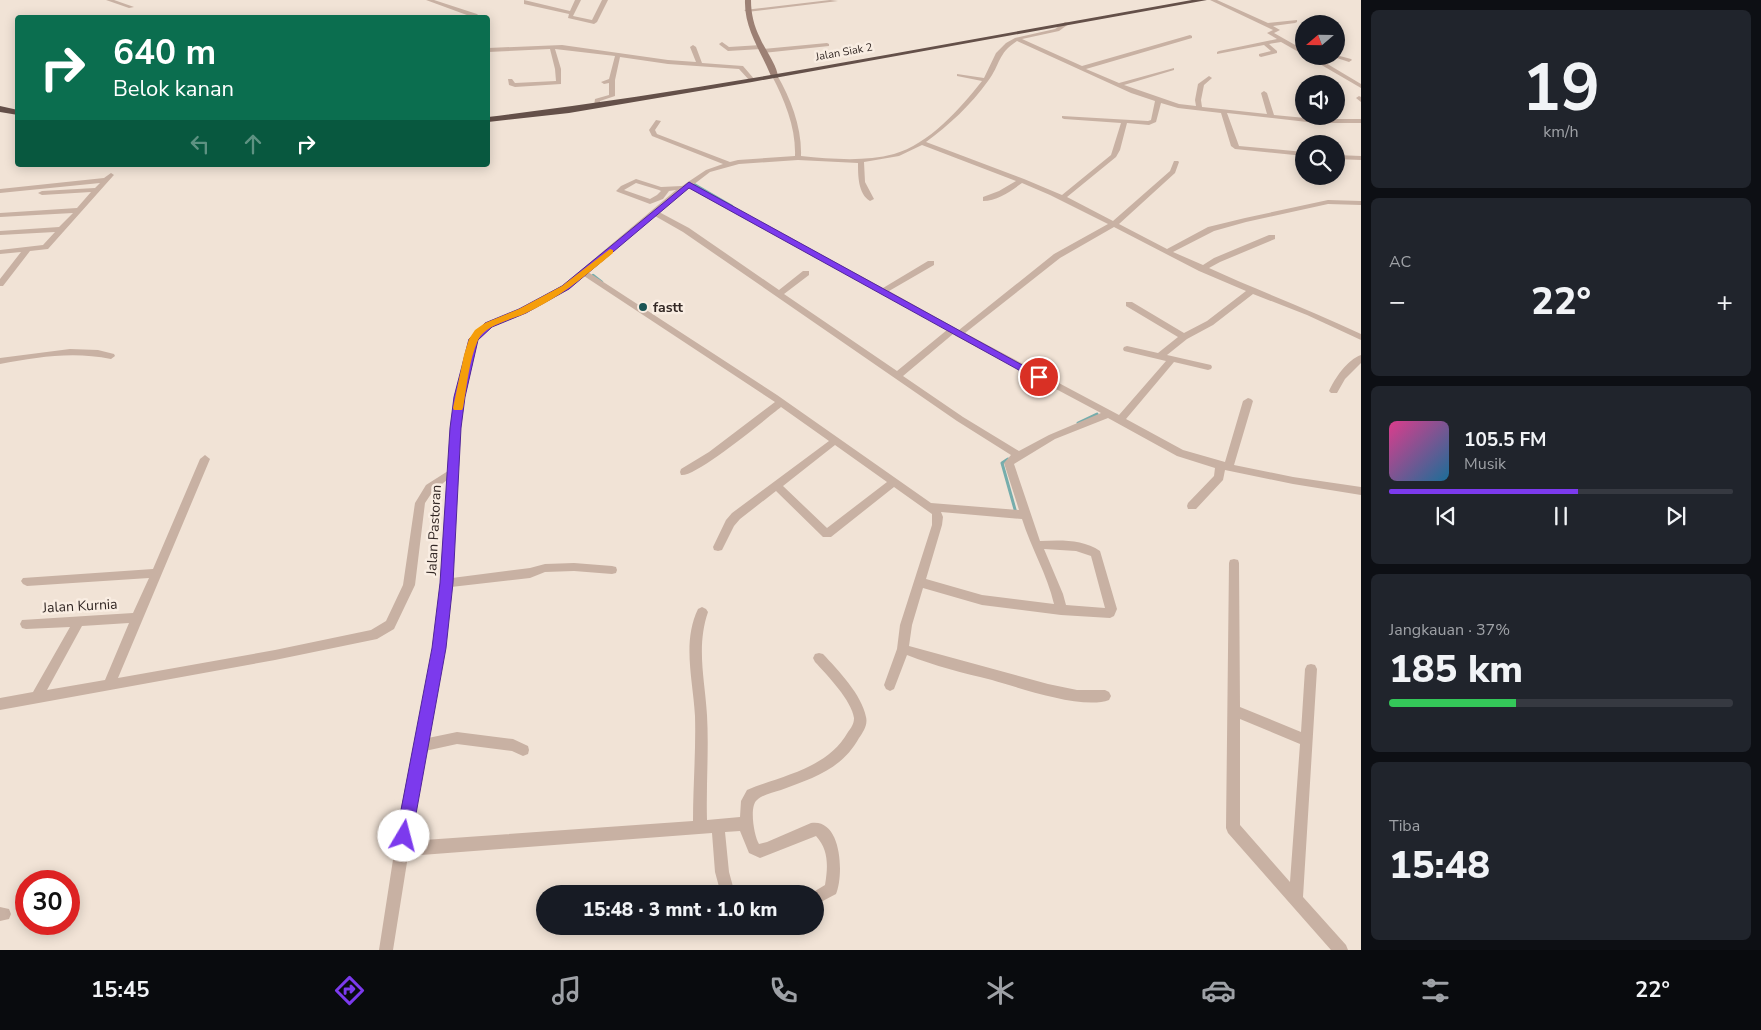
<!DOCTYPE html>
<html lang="id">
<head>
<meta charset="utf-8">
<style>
	:root { --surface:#171b24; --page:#20242c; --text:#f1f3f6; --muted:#9ea1a6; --line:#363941; --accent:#7c3aed }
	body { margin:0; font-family:"Nunito Sans",sans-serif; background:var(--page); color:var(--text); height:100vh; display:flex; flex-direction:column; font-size:19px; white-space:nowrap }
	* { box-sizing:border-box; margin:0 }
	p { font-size:16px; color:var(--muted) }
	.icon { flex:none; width:28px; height:28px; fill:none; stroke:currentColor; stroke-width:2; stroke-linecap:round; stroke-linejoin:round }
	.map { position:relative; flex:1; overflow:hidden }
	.side { display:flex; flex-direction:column; gap:10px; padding:10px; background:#0d0f14; width:400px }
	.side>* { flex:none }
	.banner { position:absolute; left:15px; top:15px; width:475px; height:152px; border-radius:5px; box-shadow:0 2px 12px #0003; background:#0b6e4f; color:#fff; overflow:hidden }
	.needle { width:32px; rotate:250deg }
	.tools { position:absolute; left:1295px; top:15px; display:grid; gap:10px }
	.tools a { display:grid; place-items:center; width:50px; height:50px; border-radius:50%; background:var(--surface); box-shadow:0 2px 12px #0003; font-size:25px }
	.speed { position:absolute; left:15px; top:870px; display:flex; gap:10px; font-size:25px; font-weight:700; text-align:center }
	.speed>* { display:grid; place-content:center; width:65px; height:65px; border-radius:50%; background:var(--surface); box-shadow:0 2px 12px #0003; line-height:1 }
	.speed .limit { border:8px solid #d22; background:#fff; color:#111 }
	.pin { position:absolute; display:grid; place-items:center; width:42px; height:42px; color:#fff; margin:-21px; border:2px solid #fff; border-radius:50%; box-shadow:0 1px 5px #0007 }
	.me { position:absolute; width:55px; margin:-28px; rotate:8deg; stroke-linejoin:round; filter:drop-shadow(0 0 4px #0008) }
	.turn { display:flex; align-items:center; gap:18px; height:105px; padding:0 15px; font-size:22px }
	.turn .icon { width:65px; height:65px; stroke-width:2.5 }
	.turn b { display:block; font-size:35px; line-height:42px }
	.lanes { display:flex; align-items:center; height:48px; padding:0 15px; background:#0003; justify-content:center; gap:25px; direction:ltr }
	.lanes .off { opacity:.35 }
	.big { font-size:38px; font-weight:800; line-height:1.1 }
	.side .widget { flex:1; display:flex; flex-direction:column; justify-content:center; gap:8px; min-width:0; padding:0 18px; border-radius:8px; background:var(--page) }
	.side .dial { align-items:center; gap:0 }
	.dial b { font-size:65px; line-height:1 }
	.song { display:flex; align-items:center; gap:15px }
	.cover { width:60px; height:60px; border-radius:8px; background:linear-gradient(135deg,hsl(330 70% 55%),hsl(200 70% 35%)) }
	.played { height:5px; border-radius:2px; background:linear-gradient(90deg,var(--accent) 55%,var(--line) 55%) }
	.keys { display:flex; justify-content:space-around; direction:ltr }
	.heat { display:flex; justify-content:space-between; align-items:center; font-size:28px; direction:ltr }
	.charge { height:8px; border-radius:4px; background:linear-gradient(90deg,#34c759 37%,var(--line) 0) }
	.trip { position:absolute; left:536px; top:885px; width:288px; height:50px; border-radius:25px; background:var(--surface); box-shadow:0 2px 12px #0003; font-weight:800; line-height:50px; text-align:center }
	.menu { display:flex; height:80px; justify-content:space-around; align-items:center; background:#090b0e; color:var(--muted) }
	.menu .icon { width:35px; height:35px }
	.menu .selected { color:var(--accent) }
	.menu b { font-size:22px; color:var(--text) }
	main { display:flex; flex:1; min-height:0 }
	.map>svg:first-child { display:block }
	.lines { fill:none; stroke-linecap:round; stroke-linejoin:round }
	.stream-far1 { stroke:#76adac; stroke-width:2.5 }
	.stream { stroke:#76adac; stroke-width:3 }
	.minor { fill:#c8b1a3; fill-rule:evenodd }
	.secondary { fill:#9c8074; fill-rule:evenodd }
	.trunk { fill:#645049; fill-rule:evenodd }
	.route { fill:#7c3aed; stroke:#51269a }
	.slow { fill:#f59e0b }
	.poi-dot { fill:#1b5454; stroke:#f9ede2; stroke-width:2 }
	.labels { text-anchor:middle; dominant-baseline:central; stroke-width:5; stroke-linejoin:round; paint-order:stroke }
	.far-street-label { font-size:11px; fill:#332825; stroke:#f9ede2 }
	.poi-label { font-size:14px; font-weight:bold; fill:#332825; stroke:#f9ede2; text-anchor:start }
	.street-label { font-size:14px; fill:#332825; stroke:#f9ede2 }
</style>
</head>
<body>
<main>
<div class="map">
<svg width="1361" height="950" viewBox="0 0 1361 950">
	<rect width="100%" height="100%" fill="#f1e3d6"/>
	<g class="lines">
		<g class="stream-far1">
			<polyline points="694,184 732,206"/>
			<polyline points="593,275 602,282"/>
		</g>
		<g class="stream">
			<polyline points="1078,423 1097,414"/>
			<polyline points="1008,459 1002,463 1016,513"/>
		</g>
		<g class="minor">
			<polygon points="106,0 114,0 134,7 129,8"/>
			<polygon points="426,0 434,0 477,14 481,18 475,18"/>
			<polygon points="524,0 570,11 575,0 581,0 573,16 592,20 602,0 608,0 597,22 594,24 568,18 569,14 524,4"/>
			<polygon points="830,0 838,1 747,12 744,10"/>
			<polygon points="1210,0 1217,0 1268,23 1297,20 1297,22 1295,23 1273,26 1280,30 1274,33 1304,50 1304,55 1281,42 1269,44 1277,51 1277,53 1261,57 1259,56 1259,54 1271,51 1264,45 1217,54 1217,52 1219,51 1277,39 1267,33 1273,30"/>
			<path d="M1065 22 1070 23 1059 31 1022 39 1082 66 1190 35 1192 36V38L1086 69 1119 83 1174 68V70L1124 85 1179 104 1196 106 1195 100 1198 84 1209 76 1212 78 1204 85 1201 100 1202 107 1267 114 1261 93 1264 91 1267 93 1274 115 1316 119H1361V123H1316L1227 113 1239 146 1304 152V156L1235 149 1231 146 1221 113 1178 108 1161 103 1156 122 1149 125 1127 123 1120 150 1116 157 1067 197 1113 221 1170 171 1174 161H1178L1179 162 1175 173 1119 224 1167 249 1208 227 1245 218 1328 200 1361 201V205L1328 204 1246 222 1214 231 1173 252 1203 265 1214 258 1269 235H1275V239L1220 262 1209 268C1259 291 1311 310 1361 334V340L1307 315 1253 294 1213 325 1187 339 1167 355 1211 365 1212 367 1211 369 1208 370 1174 362 1126 419 1183 450 1225 462 1243 401 1248 398 1251 399 1253 401 1234 465 1293 477 1361 487V495L1293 484 1225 470 1223 480 1196 509H1188L1187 506 1188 503 1214 476 1215 468 1177 456 1108 418 1055 439 1014 464 1040 541C1060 540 1083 539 1100 551L1117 609 1114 616 1110 618 1061 615 982 605 923 588 912 625 909 646 1048 684 1077 690H1105L1109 692 1111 696 1109 700C1083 710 1020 688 992 680 963 673 935 666 907 655L894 689 890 691 886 689 884 685 897 649 900 625 932 525V514L894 487 831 537H823L776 491 740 519 734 526 722 550 718 551 714 550 713 547 726 520 732 513 829 441 781 407C767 418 695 478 681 475L680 472 681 469 709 452 775 402 584 276 569 289 526 313 492 327 478 340 465 397 460 428 452 578 530 568 545 564 574 563 612 566 616 567 617 570 616 573 612 574 574 571 545 572 530 578 451 587 445 648 428 738 457 732 513 739 528 746 529 750 528 754 523 756 512 751 457 744 425 751 410 841 693 821C693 786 696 751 695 716 693 680 682 642 698 609L702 607 706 609 708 612C696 647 705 680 707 715 709 750 706 785 707 820L740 817 741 801 747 790C783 775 827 769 848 732 851 728 854 724 854 718 852 701 827 675 815 662L813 658 815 654 819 653 823 654C838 670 862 695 866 717 868 725 863 732 859 738 842 769 813 778 781 790 774 792 762 795 757 800 749 806 754 836 759 844L767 842 811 823C842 818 844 875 836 894L815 905V894H810L825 885C828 867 829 850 816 836L760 858 749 853 740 831 725 832 729 872 735 894H721L715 872 712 833 408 856 393 950H379L401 808 433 648 440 583 447 480 433 491 425 503 415 585 394 629 377 639 275 660 0 710V698L33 692 70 627 26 629 22 628 20 624 22 620 133 613 149 578 27 586 23 584 21 581 23 578 153 569 200 459 205 455 210 459 118 678 275 650 371 630 386 621 403 585 415 503 426 485 448 471 450 428 455 397 471 337 486 323 520 309 563 285 676 190 669 191 663 199 650 204 618 192 616 191 621 186 636 179 661 187 682 186 706 170 723 164 652 136 649 130 656 120 661 121 655 130 657 134 730 162 738 160 795 156C796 128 785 101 772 76L775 74 777 75C791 99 802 128 801 156 832 159 864 162 894 154 929 144 960 109 982 81L957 76V74L984 78 996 53 1006 43 1015 38 1055 29ZM1017 41 1131 93 1155 101 1151 120 1148 121 1062 116V118L1064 119 1121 123 1111 155 1062 195 1024 179 926 142C949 125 971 105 988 81 1001 64 997 54 1017 41ZM922 145 1016 181 999 191 983 197V201C997 201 1011 191 1022 183L1050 195 1108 224 1054 254 959 330 889 291 934 265V261H928L883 288 693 185 710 172 739 164 798 160 858 163C858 175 858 194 870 201L874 199 865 182 864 162 899 156ZM636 183 659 190 661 191 657 195 650 199 624 190ZM689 188 947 330 897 371 784 294 809 275V271H803L779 290 689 228 659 212ZM655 216 683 232 957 421 1011 455 1004 463 1019 510 931 503 777 395 588 272ZM1114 227 1199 271 1246 291 1207 321 1184 333 1132 302H1126V306L1178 337 1158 353 1127 346 1124 347 1123 349 1124 351 1166 361 1119 415 965 333 1060 258ZM953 334 956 336 1101 413 1049 435 1019 451 963 417 903 376ZM835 445 887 482 827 528 783 486ZM941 512 1022 519C1031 548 1047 574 1054 604L982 595 926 579 942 525 943 517ZM1044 549 1076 551 1091 556 1105 608 1066 605 1063 594ZM129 623 105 680 47 690 82 626Z"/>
			<polygon points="1336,38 1341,37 1344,39 1336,42"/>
			<polygon points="722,42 729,47 761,45 764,47 761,49 728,51 720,45 719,44"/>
			<polygon points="827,43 829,44 829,46 763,53 760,51 763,49"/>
			<polygon points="562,45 668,60 696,62 690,47 693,45 696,47 702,63 743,66 755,80 750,81 739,69 668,64 620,57 615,80 615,96 600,101 600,106 597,108 594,106 595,99 609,95 609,83 604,84 601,82 609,79 615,56 555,49 561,69 561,84 515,87 509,85 508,79 512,79 515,83 556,81 555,69 550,49 488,52 488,48"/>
			<polygon points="1336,55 1351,59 1352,60 1349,62 1331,56 1336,56"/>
			<polygon points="1306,56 1314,56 1361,84 1361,88"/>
			<polygon points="1359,96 1361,97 1361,102 1356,98"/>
			<polygon points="1336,155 1361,156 1361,160 1336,159"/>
			<polygon points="111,173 114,175 113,176 48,249 30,251 3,286 0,286 0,279 21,252 0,254 0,250 43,245 55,232 0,235 0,231 59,227 73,213 0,217 0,213 77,208 91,192 42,195 38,193 42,191 95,188 100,183 0,193 0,189 104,178"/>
			<path d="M70 349 98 350 114 354 115 356 111 359C73 351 37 357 0 364V358Z"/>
			<path d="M1361 355V363L1345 379 1337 393H1331L1329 391C1335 378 1347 360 1361 355Z"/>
			<path d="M1234 559 1238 560 1239 563 1240 707 1301 732 1305 669 1307 665 1311 664 1315 665 1317 669 1303 897 1346 945 1348 950H1331L1228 833 1226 828 1229 563 1230 560ZM1240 719 1300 744 1290 882 1240 825Z"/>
			<polygon points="0,907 9,909 11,914 9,919 0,921"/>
		</g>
		<path class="secondary" d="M745 0H751C751 14 754 26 760 38 765 50 778 66 778 78L771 76C761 51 744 29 745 0Z"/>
		<g class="trunk">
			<path d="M1192 0H1207L752 82 569 113 488 122V117C724 88 958 41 1192 0Z"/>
			<polygon points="0,106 18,110 18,115 0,112"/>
		</g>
	</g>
	<polygon class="route" points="689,182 1044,377 1039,380 1035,379 689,188 569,289 526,313 492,327 478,340 465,397 461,428 453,583 446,648 412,836 409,841 404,843 398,841 396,836 432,648 440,583 450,428 454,397 469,339 485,323 519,309 562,286"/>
	<path class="slow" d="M610 249 613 250V253C585 276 558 299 524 314 510 320 485 325 478 340 469 360 467 386 463 408L462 410H454L453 408 464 355 469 339 475 330 485 323 519 309 562 286Z"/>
	<circle class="poi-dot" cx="643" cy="307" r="5"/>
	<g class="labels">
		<g class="far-street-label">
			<text transform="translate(844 52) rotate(-10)">Jalan Siak 2</text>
		</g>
		<g class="poi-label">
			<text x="653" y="307">fastt</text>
		</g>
		<g class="street-label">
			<text transform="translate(434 530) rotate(-87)">Jalan Pastoran</text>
			<text transform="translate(80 606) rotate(-3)">Jalan Kurnia</text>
		</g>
	</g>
</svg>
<div class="tools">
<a><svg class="needle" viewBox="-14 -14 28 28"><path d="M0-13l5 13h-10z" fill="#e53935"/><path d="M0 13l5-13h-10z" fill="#9ea1a6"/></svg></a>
<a><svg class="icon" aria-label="sound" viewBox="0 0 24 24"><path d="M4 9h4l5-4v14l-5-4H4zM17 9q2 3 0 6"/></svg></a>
<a><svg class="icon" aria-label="search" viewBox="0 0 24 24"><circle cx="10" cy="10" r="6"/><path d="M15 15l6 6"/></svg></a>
</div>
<div class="speed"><div class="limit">30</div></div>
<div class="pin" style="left:1039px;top:377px;background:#d93025"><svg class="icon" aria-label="arrive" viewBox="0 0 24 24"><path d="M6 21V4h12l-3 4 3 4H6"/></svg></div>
<svg class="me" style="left:404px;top:836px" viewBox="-20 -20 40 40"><circle r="19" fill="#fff"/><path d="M0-13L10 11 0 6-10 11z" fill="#7c3aed"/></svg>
<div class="trip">15:48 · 3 mnt · 1.0 km</div>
<div class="banner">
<div class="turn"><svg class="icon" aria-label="right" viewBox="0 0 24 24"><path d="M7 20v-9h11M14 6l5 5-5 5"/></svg><div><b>640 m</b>Belok kanan</div></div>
<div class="lanes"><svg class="icon off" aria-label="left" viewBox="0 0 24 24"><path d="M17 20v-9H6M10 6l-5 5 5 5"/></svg><svg class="icon off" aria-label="ahead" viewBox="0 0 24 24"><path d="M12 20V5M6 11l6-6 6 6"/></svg><svg class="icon" aria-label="right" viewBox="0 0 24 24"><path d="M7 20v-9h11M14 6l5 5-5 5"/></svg></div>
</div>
</div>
<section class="side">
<div class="widget dial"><b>19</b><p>km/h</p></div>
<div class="widget"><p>AC</p>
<div class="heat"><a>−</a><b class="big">22°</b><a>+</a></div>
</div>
<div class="widget">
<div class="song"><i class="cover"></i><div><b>105.5 FM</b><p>Musik</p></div></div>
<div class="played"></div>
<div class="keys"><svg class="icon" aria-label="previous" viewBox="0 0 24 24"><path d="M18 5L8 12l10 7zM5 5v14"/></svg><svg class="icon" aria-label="pause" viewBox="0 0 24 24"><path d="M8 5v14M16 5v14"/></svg><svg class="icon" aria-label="next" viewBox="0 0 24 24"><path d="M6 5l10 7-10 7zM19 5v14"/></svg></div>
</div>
<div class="widget"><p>Jangkauan · 37%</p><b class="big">185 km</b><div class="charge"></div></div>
<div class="widget"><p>Tiba</p><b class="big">15:48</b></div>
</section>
</main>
<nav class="menu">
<b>15:45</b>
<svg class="icon selected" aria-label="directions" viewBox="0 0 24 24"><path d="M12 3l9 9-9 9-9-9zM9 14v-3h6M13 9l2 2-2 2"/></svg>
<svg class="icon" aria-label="music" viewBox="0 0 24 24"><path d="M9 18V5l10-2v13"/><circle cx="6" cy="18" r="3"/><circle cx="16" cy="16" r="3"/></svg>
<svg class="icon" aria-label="phone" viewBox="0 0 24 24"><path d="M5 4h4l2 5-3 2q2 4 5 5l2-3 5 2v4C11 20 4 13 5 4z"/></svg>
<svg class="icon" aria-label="climate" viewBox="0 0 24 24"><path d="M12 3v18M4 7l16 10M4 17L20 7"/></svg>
<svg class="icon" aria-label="car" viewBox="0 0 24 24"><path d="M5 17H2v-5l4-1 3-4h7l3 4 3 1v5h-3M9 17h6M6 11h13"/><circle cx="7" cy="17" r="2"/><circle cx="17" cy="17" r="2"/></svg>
<svg class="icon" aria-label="filters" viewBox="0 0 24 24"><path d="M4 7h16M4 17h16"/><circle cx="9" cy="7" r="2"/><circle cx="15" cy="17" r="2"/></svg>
<b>22°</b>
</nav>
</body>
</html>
